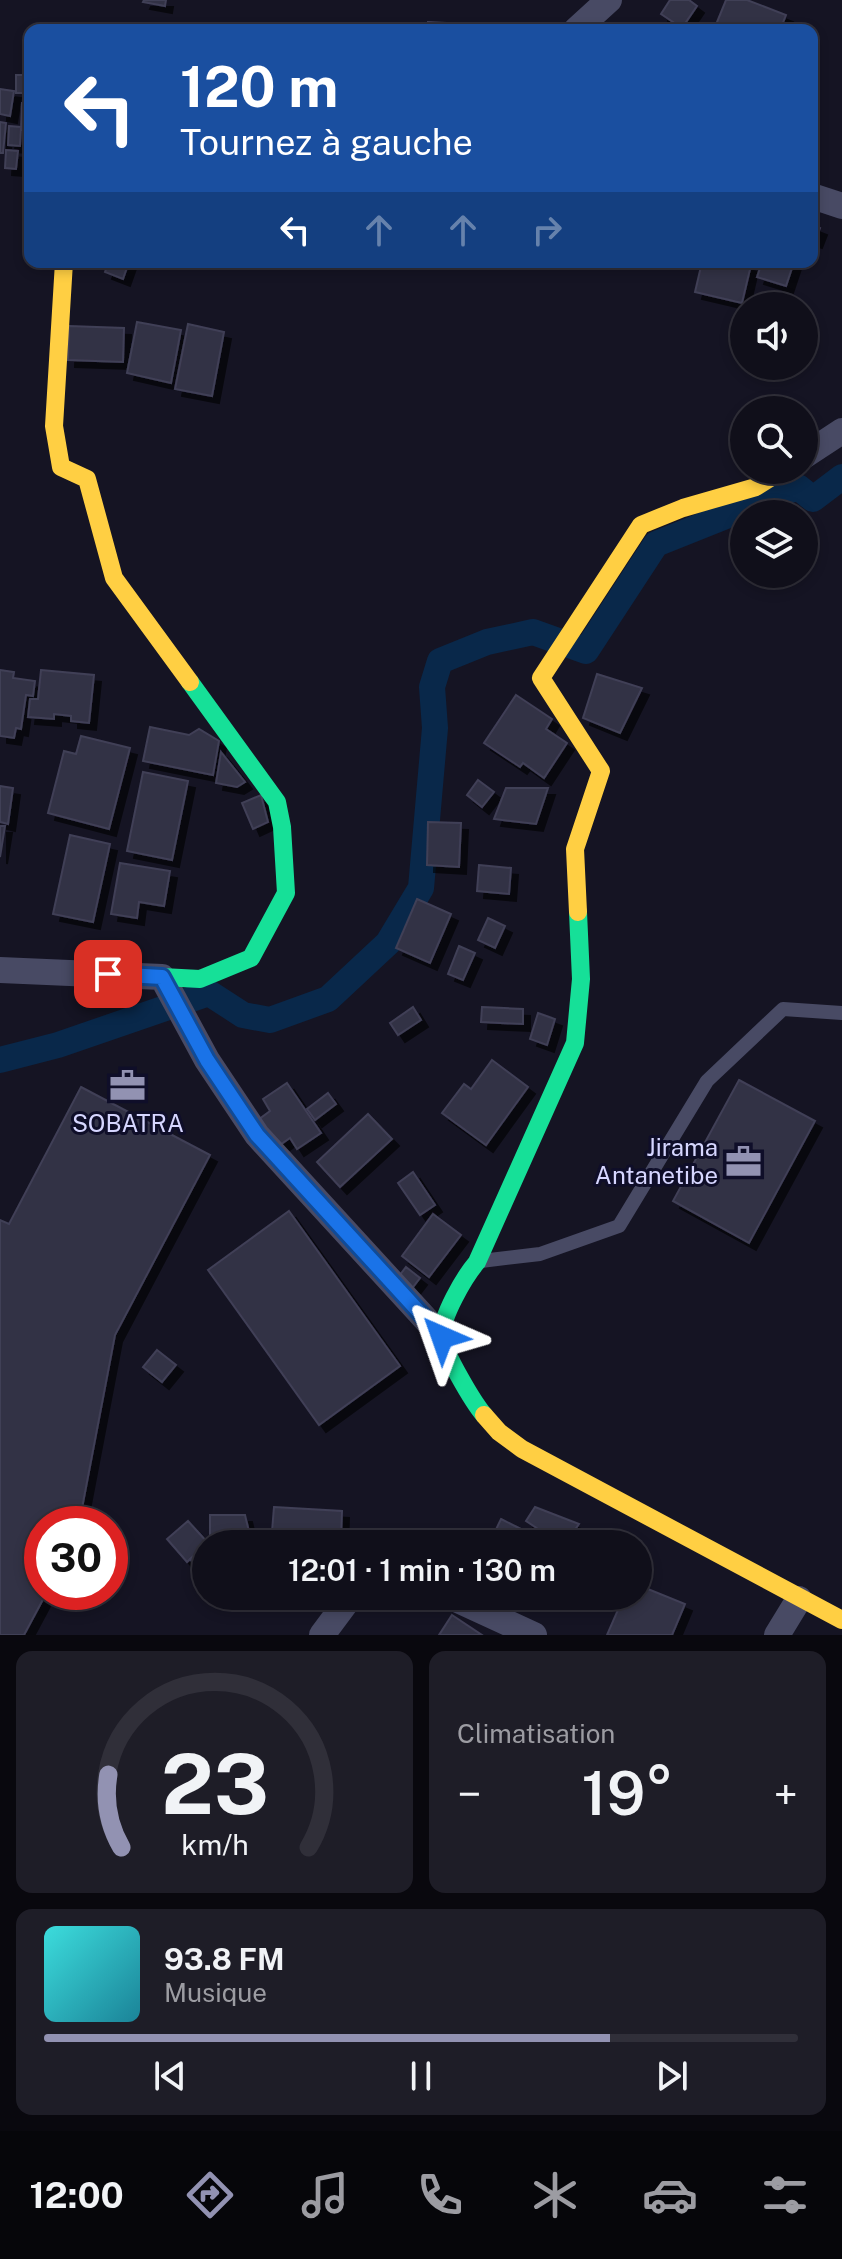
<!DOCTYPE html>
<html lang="fr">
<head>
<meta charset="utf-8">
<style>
	:root { --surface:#100f1a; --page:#1e1d27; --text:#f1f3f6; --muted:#9c9ca2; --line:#302f39; --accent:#9292b2 }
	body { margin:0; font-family:"Public Sans",sans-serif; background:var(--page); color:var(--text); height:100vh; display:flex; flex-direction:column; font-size:30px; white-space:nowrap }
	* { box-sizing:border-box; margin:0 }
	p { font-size:26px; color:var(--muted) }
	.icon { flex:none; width:44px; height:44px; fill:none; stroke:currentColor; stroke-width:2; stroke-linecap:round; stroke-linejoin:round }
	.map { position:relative; height:1635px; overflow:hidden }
	.drawer { display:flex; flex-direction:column; gap:16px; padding:16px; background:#09080e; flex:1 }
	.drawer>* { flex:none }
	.banner { position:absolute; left:24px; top:24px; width:794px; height:244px; border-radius:16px; box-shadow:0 4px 12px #0003,0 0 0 2px var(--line); background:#1a4fa0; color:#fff; overflow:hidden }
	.tools { position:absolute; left:730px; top:292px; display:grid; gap:16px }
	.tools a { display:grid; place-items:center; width:88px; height:88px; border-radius:50%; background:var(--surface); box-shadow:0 4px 12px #0003,0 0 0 2px var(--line); font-size:40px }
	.speed { position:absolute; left:24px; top:1506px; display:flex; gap:16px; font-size:40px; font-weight:700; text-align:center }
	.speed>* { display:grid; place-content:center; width:104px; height:104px; border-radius:50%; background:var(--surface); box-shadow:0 4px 12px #0003,0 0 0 2px var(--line); line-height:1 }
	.speed .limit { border:12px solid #d22; background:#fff; color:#111 }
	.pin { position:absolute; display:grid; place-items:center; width:68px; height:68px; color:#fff; margin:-34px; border-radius:16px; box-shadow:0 4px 12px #0006 }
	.me { position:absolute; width:88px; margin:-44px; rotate:317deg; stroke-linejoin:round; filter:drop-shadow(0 0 6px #0008) }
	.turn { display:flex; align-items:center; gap:28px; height:168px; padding:0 24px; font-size:36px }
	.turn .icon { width:104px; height:104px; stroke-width:2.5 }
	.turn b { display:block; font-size:56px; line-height:68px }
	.lanes { display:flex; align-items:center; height:76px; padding:0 24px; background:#0003; justify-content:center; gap:40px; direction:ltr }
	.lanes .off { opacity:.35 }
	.big { font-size:60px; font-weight:600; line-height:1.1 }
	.drawer .card { flex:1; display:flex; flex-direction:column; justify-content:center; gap:12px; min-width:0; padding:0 28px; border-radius:16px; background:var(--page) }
	.drawer .dial { align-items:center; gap:0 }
	.dial svg { height:208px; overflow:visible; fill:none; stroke:var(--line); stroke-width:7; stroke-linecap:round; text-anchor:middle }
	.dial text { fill:var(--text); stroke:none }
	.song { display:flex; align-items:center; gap:24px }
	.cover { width:96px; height:96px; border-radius:12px; background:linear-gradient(135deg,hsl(180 70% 55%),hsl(190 70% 35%)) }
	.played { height:8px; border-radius:4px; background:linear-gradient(90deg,var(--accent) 75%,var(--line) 75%) }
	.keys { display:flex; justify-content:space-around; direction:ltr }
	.heat { display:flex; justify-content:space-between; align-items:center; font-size:44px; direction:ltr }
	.drawer .tiles { flex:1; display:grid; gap:16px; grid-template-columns:1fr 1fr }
	.card:last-child { grid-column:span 2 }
	.trip { position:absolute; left:192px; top:1530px; width:460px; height:80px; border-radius:40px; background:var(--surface); box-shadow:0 4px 12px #0003,0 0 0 2px var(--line); font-weight:600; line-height:80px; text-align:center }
	.tabs { display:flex; height:128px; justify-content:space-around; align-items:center; background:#06060a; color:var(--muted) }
	.tabs .icon { width:56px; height:56px }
	.tabs .on { color:var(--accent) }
	.tabs b { font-size:36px; color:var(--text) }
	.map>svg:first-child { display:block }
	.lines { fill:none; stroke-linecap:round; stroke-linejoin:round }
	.canal { stroke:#09284a; stroke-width:26 }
	.building { fill:#333245; stroke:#403f57; stroke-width:2; filter:url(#shadow) }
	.lane { stroke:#484a64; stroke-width:14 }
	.street { stroke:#484a64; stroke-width:26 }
	.fast { stroke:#16e098; stroke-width:18 }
	.slow { stroke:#ffcf43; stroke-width:18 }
	.route-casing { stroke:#114b97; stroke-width:20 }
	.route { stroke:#1a73e8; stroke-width:14 }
	.labels { text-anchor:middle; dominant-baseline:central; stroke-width:6; stroke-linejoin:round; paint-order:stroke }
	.poi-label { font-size:24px; fill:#d6d6ff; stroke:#0f0e29 }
</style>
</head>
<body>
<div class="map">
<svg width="842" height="1635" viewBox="0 0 842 1635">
	<defs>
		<filter id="shadow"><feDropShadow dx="7" dy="7" stdDeviation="0" flood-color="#0009"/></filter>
	</defs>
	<rect width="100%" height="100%" fill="#151423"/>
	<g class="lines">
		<polyline class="canal" points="0,1060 58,1045 209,993 243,1015 270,1020 328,999 388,943 421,888 435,728 432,687 440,661 487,642 533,632 586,651 656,544 798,487 813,499 842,477"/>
	</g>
	<g class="building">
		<polygon points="144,0 166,0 165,6 143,2"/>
		<polygon points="670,0 689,0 697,6 682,28 661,14"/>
		<polygon points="726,0 747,0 786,15 780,30 722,30 715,27"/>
		<polygon points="428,22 464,24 464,30 428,30"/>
		<rect x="16" y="75" width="14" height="18"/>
		<polygon points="0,89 14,91 10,116 0,114"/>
		<polygon points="22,103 30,103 30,131 21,130"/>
		<polygon points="0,122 6,123 3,153 0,153"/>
		<polygon points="9,126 21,127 20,146 8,145"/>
		<polygon points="6,150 18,151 16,169 5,168"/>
		<polygon points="812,225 820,228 815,241 812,240"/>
		<polygon points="109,262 129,262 123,279 105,272"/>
		<polygon points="702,262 737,262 751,265 742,303 695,292"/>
		<polygon points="762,262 794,262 786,286 757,277"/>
		<polygon points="137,322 181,330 171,383 127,373"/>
		<polygon points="188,324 224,332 212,396 175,389"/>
		<polygon points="69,326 124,328 123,362 68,360"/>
		<polygon points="0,670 14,672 13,678 35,681 33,696 26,695 21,729 16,728 14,738 0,736"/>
		<polygon points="41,670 94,675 89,723 71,721 71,716 54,714 54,719 28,717 30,699 38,699"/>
		<polygon points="597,674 642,688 620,733 583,718"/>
		<polygon points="516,695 552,719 546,729 567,743 544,778 523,763 520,767 484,743"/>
		<polygon points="150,727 189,735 199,729 219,741 213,775 143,761"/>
		<polygon points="81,736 130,748 109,829 48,813 64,751 76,754"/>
		<polygon points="221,752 245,782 237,787 216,783"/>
		<polygon points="143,772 188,781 172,860 127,851"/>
		<polygon points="478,780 494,792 482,807 467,795"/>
		<polygon points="0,786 13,788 8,824 0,822"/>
		<polygon points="506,788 548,788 536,824 494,819"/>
		<polygon points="261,795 268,822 253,829 242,803"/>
		<polygon points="428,822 461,823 459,867 427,865"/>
		<polygon points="0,826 5,826 0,857"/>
		<polygon points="70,835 110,844 93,922 53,914"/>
		<polygon points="120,863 170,871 164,906 139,902 137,918 111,914"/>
		<polygon points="479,865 511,868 509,894 477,891"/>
		<polygon points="417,899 451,914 430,963 396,948"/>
		<polygon points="488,918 505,926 495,948 478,940"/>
		<polygon points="459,946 475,953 463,980 448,974"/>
		<polygon points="413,1007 421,1020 398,1035 390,1023"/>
		<polygon points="482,1007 523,1009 523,1024 481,1022"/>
		<polygon points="538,1013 555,1019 547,1045 530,1039"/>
		<polygon points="492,1060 528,1087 486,1145 442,1113 464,1084 471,1089"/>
		<polygon points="739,1080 815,1121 749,1243 673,1201"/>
		<polygon points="287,1083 321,1133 297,1149 290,1138 280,1145 258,1120 270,1111 263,1099"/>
		<polygon points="81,1087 210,1155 115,1335 79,1524 42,1524 42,1592 47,1592 24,1635 0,1635 0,1220 9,1224"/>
		<polygon points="328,1093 336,1104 315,1120 307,1109"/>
		<polygon points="368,1114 392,1139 340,1187 317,1162"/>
		<polygon points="413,1172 435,1205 420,1215 398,1183"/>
		<polygon points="289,1211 400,1366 319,1425 208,1270"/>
		<polygon points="433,1214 461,1235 429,1277 402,1256"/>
		<polygon points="406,1267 420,1278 410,1291 396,1280"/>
		<polygon points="157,1350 176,1365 162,1382 143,1367"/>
		<polygon points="274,1507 342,1511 341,1538 326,1537 326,1544 271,1544"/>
		<polygon points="535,1507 579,1524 565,1544 561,1544 526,1521"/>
		<polygon points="210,1515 245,1515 252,1544 212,1544 210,1541"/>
		<polygon points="501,1519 535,1536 531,1544 489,1544"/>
		<polygon points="188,1521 208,1543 187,1562 167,1539"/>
		<polygon points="201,1550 206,1555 206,1572 204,1575 190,1559"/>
		<polygon points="638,1585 685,1604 672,1635 607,1635 624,1596 638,1596"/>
		<polygon points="474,1596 506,1596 499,1611"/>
		<polygon points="452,1615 482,1635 439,1635"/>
	</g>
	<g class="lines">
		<polyline class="lane" points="481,1261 540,1254 619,1226 707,1081 783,1009 842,1013"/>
		<g class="street">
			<polyline points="576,30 609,0"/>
			<polyline points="812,196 842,206"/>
			<polyline points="804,456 842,431"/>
			<polyline points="0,970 162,977 207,1060 257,1135 442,1337"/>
			<polyline points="449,1596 534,1635"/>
			<polyline points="322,1635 351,1596"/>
			<polyline points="777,1635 799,1599"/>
		</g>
		<g class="fast">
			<polyline points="162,977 200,979 251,958 286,893 282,827 277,802 190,682"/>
			<path d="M484 1415C473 1402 444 1353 442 1337 440 1318 465 1276 477 1262L575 1043 581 979 578 912"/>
		</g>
		<g class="slow">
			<polyline points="64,262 54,426 61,467 87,479 114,578 190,682"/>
			<polyline points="578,912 575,849 601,771 541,678 641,525 683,508 756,487 783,470"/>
			<polyline points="484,1415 499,1432 522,1449 842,1620"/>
		</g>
	</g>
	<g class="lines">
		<defs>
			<polyline id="route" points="108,974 162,977 207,1060 257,1135 442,1337"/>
		</defs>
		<use href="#route" class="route-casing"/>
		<use href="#route" class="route"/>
	</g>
	<defs>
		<symbol id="office-bare" viewBox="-9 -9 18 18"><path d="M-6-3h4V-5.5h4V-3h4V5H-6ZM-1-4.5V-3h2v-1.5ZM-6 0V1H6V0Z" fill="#9292b2" stroke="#0f0e29" stroke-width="2.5" paint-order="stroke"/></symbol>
	</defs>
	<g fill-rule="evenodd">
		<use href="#office-bare" x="102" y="1060" width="51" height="51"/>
		<use href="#office-bare" x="718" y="1136" width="51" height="51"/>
	</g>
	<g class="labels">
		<g class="poi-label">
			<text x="128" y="1123">SOBATRA</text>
			<text x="718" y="1147" text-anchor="end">Jirama<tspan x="718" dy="28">Antanetibe</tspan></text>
		</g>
	</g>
</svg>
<div class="tools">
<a><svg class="icon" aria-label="sound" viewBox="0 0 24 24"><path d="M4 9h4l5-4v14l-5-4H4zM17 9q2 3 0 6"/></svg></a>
<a><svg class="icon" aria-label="search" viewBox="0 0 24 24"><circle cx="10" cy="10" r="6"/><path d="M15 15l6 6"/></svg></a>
<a><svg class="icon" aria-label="layers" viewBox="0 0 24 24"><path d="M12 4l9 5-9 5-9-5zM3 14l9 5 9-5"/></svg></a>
</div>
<div class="speed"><div class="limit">30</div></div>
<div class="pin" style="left:108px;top:974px;background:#d93025"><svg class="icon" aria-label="arrive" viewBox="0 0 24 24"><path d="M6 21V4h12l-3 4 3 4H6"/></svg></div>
<svg class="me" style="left:442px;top:1337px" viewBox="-20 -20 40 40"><path d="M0-17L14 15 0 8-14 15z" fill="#1a73e8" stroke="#fff" stroke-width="4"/></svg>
<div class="trip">12:01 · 1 min · 130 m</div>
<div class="banner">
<div class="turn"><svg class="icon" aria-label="left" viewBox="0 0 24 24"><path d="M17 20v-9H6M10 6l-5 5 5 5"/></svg><div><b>120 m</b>Tournez à gauche</div></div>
<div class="lanes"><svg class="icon" aria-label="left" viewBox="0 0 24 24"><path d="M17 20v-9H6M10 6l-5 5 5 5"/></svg><svg class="icon off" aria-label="ahead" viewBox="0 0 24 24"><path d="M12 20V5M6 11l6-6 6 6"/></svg><svg class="icon off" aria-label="ahead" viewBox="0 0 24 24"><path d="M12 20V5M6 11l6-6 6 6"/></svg><svg class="icon off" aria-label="right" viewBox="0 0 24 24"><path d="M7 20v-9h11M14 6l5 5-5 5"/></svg></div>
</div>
</div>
<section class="drawer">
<div class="tiles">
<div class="card dial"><svg viewBox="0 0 100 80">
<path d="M14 69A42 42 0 1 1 86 69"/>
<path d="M14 69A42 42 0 0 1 9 41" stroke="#9292b2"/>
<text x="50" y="56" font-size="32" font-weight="700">23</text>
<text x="50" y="72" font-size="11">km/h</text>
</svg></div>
<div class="card"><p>Climatisation</p>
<div class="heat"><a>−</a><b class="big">19°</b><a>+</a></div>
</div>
<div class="card">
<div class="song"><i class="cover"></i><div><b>93.8 FM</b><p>Musique</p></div></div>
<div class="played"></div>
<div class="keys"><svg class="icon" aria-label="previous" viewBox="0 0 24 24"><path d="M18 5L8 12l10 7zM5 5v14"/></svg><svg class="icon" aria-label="pause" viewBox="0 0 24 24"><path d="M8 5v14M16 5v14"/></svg><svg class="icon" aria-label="next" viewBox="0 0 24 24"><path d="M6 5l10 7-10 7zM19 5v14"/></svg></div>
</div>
</div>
</section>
<nav class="tabs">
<b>12:00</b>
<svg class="icon on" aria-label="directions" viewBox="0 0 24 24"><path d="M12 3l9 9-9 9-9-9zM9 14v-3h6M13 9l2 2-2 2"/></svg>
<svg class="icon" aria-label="music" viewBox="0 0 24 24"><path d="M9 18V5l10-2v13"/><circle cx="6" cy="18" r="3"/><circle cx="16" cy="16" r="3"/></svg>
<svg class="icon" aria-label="phone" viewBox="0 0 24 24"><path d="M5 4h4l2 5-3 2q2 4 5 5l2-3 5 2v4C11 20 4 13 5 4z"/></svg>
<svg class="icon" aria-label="climate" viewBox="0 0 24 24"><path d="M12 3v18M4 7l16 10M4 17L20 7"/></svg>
<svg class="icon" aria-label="car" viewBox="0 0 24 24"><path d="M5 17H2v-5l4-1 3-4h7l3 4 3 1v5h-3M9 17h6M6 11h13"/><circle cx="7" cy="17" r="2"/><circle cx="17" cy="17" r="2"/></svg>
<svg class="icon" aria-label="filters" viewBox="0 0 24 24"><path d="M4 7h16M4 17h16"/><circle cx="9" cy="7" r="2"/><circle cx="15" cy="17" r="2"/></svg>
</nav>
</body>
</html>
